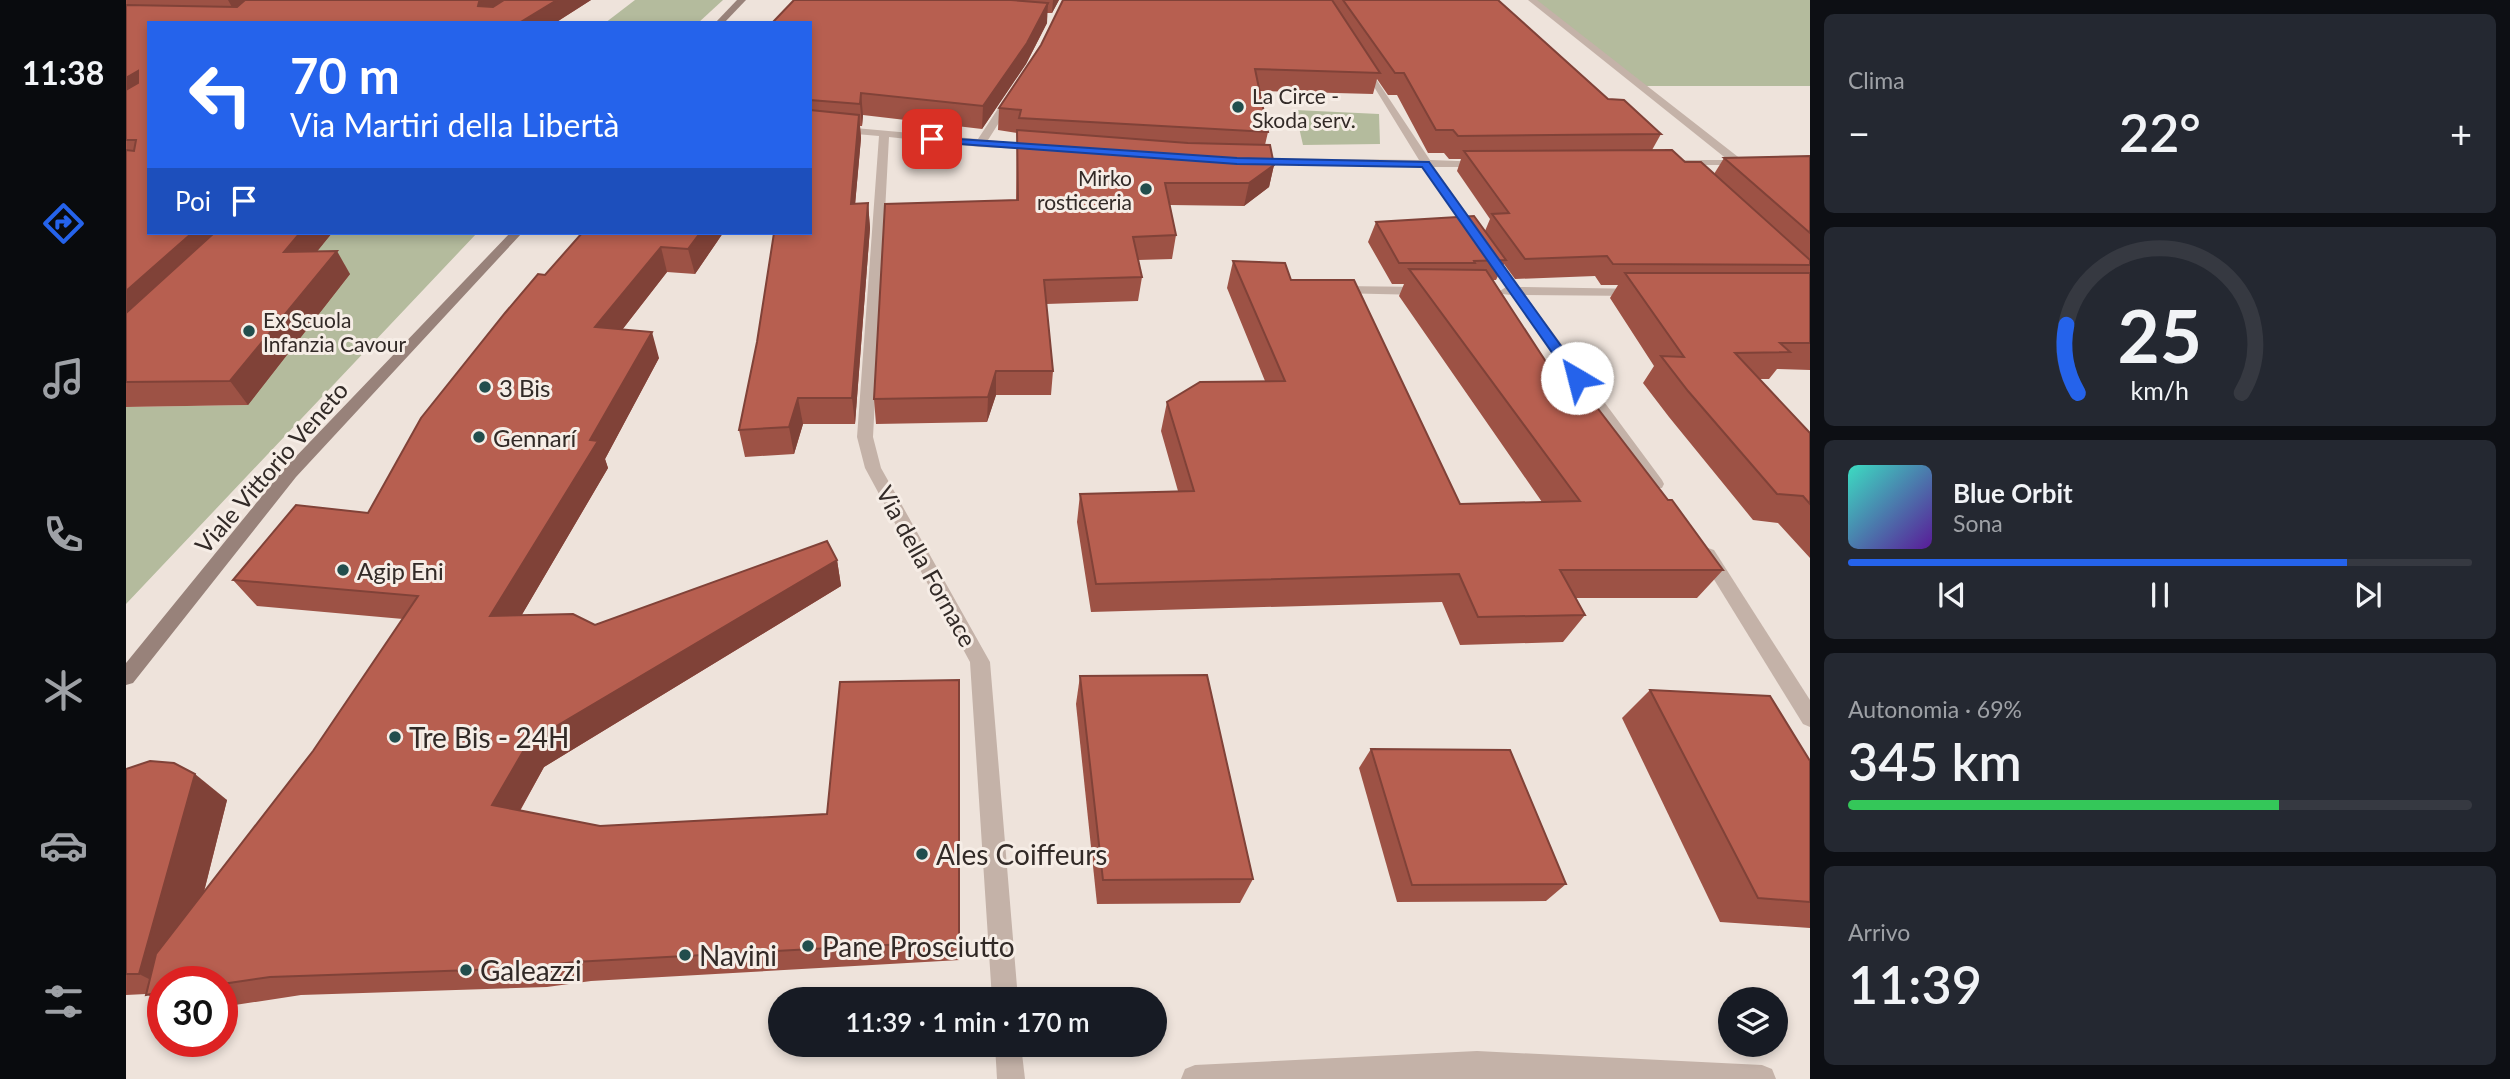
<!DOCTYPE html>
<html lang="it">
<head>
<meta charset="utf-8">
<style>
	:root { --surface:#171b24; --page:#242831; --text:#f1f3f6; --muted:#9ea1a6; --line:#363941; --accent:#2563eb }
	body { margin:0; font-family:Lato,sans-serif; background:var(--page); color:var(--text); height:100vh; display:flex; flex-direction:column; font-size:26px; white-space:nowrap }
	* { box-sizing:border-box; margin:0 }
	p { font-size:23px; color:var(--muted) }
	.icon { flex:none; width:38px; height:38px; fill:none; stroke:currentColor; stroke-width:2; stroke-linecap:round; stroke-linejoin:round }
	.map { position:relative; flex:1; overflow:hidden }
	.sheet { display:flex; flex-direction:column; gap:14px; padding:14px; background:#0d0f14; width:700px }
	.sheet>* { flex:none }
	.banner { position:absolute; left:21px; top:21px; width:665px; height:214px; border-radius:0px; box-shadow:0 4px 10px #0003; background:#2563eb; color:#fff; overflow:hidden }
	.controls { position:absolute; left:1592px; top:987px; display:grid; gap:14px }
	.controls a { display:grid; place-items:center; width:70px; height:70px; border-radius:50%; background:var(--surface); box-shadow:0 4px 10px #0003; font-size:35px }
	.speed { position:absolute; left:21px; top:966px; display:flex; gap:14px; font-size:35px; font-weight:700; text-align:center }
	.speed>* { display:grid; place-content:center; width:91px; height:91px; border-radius:50%; background:var(--surface); box-shadow:0 4px 10px #0003; line-height:1 }
	.speed .limit { border:10px solid #d22; background:#fff; color:#111 }
	.pin { position:absolute; display:grid; place-items:center; width:60px; height:60px; color:#fff; margin:-30px; border-radius:14px; box-shadow:0 4px 10px #0006 }
	.me { position:absolute; width:77px; margin:-38px; rotate:323deg; stroke-linejoin:round; filter:drop-shadow(0 0 5px #0008) }
	.turn { display:flex; align-items:center; gap:24px; height:147px; padding:0 28px; font-size:32px }
	.turn .icon { width:91px; height:91px; stroke-width:2.5 }
	.turn b { display:block; font-size:49px; line-height:60px }
	.then { display:flex; align-items:center; height:66px; padding:0 28px; background:#0003; gap:14px; font-size:26px }
	.big { font-size:52px; font-weight:600; line-height:1.1 }
	.sheet .card { flex:1; display:flex; flex-direction:column; justify-content:center; gap:10px; min-width:0; padding:0 24px; border-radius:10px; background:var(--page) }
	.sheet .dial { align-items:center; gap:0 }
	.dial svg { height:182px; overflow:visible; fill:none; stroke:var(--line); stroke-width:7; stroke-linecap:round; text-anchor:middle }
	.dial text { fill:var(--text); stroke:none }
	.song { display:flex; align-items:center; gap:21px }
	.cover { width:84px; height:84px; border-radius:10px; background:linear-gradient(135deg,hsl(170 70% 55%),hsl(270 70% 35%)) }
	.played { height:7px; border-radius:4px; background:linear-gradient(90deg,var(--accent) 80%,var(--line) 80%) }
	.keys { display:flex; justify-content:space-around; direction:ltr }
	.heat { display:flex; justify-content:space-between; align-items:center; font-size:38px; direction:ltr }
	.charge { height:10px; border-radius:5px; background:linear-gradient(90deg,#34c759 69%,var(--line) 0) }
	.trip { position:absolute; left:642px; top:987px; width:399px; height:70px; border-radius:35px; background:var(--surface); box-shadow:0 4px 10px #0003; font-weight:600; line-height:70px; text-align:center }
	main { display:flex; flex:1; min-height:0 }
	.menu { display:flex; flex-direction:column; width:126px; justify-content:space-around; align-items:center; background:#090b0e; color:var(--muted) }
	.menu .icon { width:49px; height:49px }
	.menu .current { color:var(--accent) }
	.menu b { font-size:32px; color:var(--text) }
	.map>svg:first-child { display:block }
	.green { fill:#b4bb9d }
	.lines { fill:none; stroke-linecap:round; stroke-linejoin:round }
	.minor { fill:#c4b2a8; fill-rule:evenodd }
	.secondary { fill:#98827a; fill-rule:evenodd }
	.wall { fill:#9d5245 }
	.shaded-wall { fill:#804238 }
	.building { fill:#b75f50; stroke:#804238; stroke-width:2 }
	.route { fill:#2563eb; stroke:#184099; stroke-width:2 }
	.poi-dot { fill:#224e4d; stroke:#f6ede6; stroke-width:2.5 }
	.labels { text-anchor:middle; dominant-baseline:central; stroke-width:6; stroke-linejoin:round; paint-order:stroke }
	.far-poi-label { font-size:21px; fill:#322a27; stroke:#f6ede6; text-anchor:start }
	.poi-label { font-size:24px; fill:#322a27; stroke:#f6ede6; text-anchor:start }
	.street-label { font-size:24px; fill:#322a27; stroke:#f6ede6 }
	.near-poi-label { font-size:28px; fill:#322a27; stroke:#f6ede6; text-anchor:start }
</style>
</head>
<body>
<main>
<nav class="menu">
<b>11:38</b>
<svg class="icon current" aria-label="directions" viewBox="0 0 24 24"><path d="M12 3l9 9-9 9-9-9zM9 14v-3h6M13 9l2 2-2 2"/></svg>
<svg class="icon" aria-label="music" viewBox="0 0 24 24"><path d="M9 18V5l10-2v13"/><circle cx="6" cy="18" r="3"/><circle cx="16" cy="16" r="3"/></svg>
<svg class="icon" aria-label="phone" viewBox="0 0 24 24"><path d="M5 4h4l2 5-3 2q2 4 5 5l2-3 5 2v4C11 20 4 13 5 4z"/></svg>
<svg class="icon" aria-label="climate" viewBox="0 0 24 24"><path d="M12 3v18M4 7l16 10M4 17L20 7"/></svg>
<svg class="icon" aria-label="car" viewBox="0 0 24 24"><path d="M5 17H2v-5l4-1 3-4h7l3 4 3 1v5h-3M9 17h6M6 11h13"/><circle cx="7" cy="17" r="2"/><circle cx="17" cy="17" r="2"/></svg>
<svg class="icon" aria-label="filters" viewBox="0 0 24 24"><path d="M4 7h16M4 17h16"/><circle cx="9" cy="7" r="2"/><circle cx="15" cy="17" r="2"/></svg>
</nav>
<div class="map">
<svg width="1684" height="1079" viewBox="0 0 1684 1079">
	<rect width="100%" height="100%" fill="#eee3db"/>
	<g class="green">
		<polygon points="509,0 597,0 572,23 479,23"/>
		<polygon points="1405,0 1684,0 1684,86 1515,86"/>
		<polygon points="1169,110 1253,114 1254,144 1177,145"/>
		<polygon points="144,233 351,233 0,604 0,407 122,405"/>
	</g>
	<g class="lines">
		<g class="minor">
			<polygon points="1402,0 1411,0 1616,160 1621,161 1621,165 1550,165 1549,163 1554,160 1602,160"/>
			<polygon points="1234,64 1240,64 1304,160 1359,162 1360,164 1355,167 1308,167 1393,287 1516,289 1518,292 1511,296 1399,295 1536,480 1538,484 1536,488 1524,488 1385,295 1376,294 1374,291 1380,287 1297,166 1120,163 1119,161 1124,158 1293,160"/>
			<polygon points="886,91 891,94 862,140 914,145 919,148 918,150 854,147 763,137 747,437 755,468 864,662 892,999 866,999 844,662 739,468 731,437 753,136 684,130 684,124 852,139 883,92"/>
			<polygon points="1213,286 1297,287 1304,291 1297,295 1208,293 1208,287"/>
			<polygon points="1582,548 1588,550 1684,700 1684,727 1677,724 1576,560 1573,555 1576,550"/>
			<polygon points="869,1045 895,1045 899,1079 871,1079"/>
			<polygon points="1351,1051 1636,1065 1646,1069 1650,1079 1055,1079 1059,1069 1069,1065"/>
		</g>
		<g class="secondary">
			<polygon points="611,0 620,0 598,23 589,23"/>
			<polygon points="384,233 396,233 170,477 7,683 0,685 0,663 158,469"/>
		</g>
	</g>
	<g class="wall">
		<polygon points="0,0 465,0 429,23 23,23 23,233 206,233 191,251 224,274 122,405 0,407"/>
		<polygon points="668,0 933,0 926,13 921,13 921,23 900,64 856,129 737,115 736,126 734,126 735,138 729,204 742,203 744,228 729,424 677,424 668,454 619,457 613,430 631,342 684,233 684,23"/>
		<polygon points="937,0 1372,0 1482,99 1535,134 1526,150 1588,174 1598,158 1684,156 1684,370 1651,369 1643,379 1633,379 1684,433 1684,558 1652,523 1627,520 1543,417 1517,383 1528,366 1484,298 1492,285 1475,285 1469,276 1389,279 1378,264 1370,280 1367,280 1426,371 1597,570 1571,598 1450,598 1459,615 1437,642 1334,645 1316,602 965,612 951,522 954,494 1052,491 1035,431 1041,402 1139,381 1101,288 1107,261 1165,280 1334,504 1416,502 1273,296 1278,284 1266,284 1242,242 1250,222 1359,231 1364,219 1331,171 1335,159 1323,159 1318,153 1302,153 1271,95 1262,95 1251,79 1247,94 1133,91 1142,132 1139,145 1148,165 1143,187 1118,206 1044,205 1050,235 1046,259 1012,260 1016,277 1012,301 920,304 927,371 925,395 870,395 861,422 750,424 748,399 890,200 891,133 872,130 873,108 915,45"/>
		<polygon points="456,233 597,233 569,274 541,272 496,330 533,358 479,459 482,468 395,616 469,625 711,560 715,586 418,767 394,811 474,826 701,814 833,680 834,960 465,981 421,987 175,995 96,1007 96,982 37,982 37,1003 20,994 0,995 0,769 101,800 78,892 187,751 277,619 131,606 107,580 242,513 419,275"/>
		<polygon points="954,676 1127,879 1114,903 971,904 950,704"/>
		<polygon points="1524,690 1684,761 1684,928 1594,922 1496,718"/>
		<polygon points="1245,749 1440,884 1420,901 1271,902 1233,768"/>
	</g>
	<g class="shaded-wall">
		<polygon points="102,0 134,0 112,18"/>
		<polygon points="357,0 395,0 360,21 352,6 353,2"/>
		<polygon points="431,0 465,0 429,23 393,23"/>
		<polygon points="927,0 933,0 926,13"/>
		<polygon points="922,3 921,23 900,64 856,129 857,106"/>
		<polygon points="12,71 23,88 0,106 0,78"/>
		<polygon points="735,93 737,115 736,126 734,104"/>
		<polygon points="733,115 735,138 727,228 725,204"/>
		<polygon points="1148,165 1143,187 1118,206 1123,183"/>
		<polygon points="742,203 744,228 729,424 726,398"/>
		<polygon points="66,233 106,233 0,332 0,291"/>
		<polygon points="174,233 206,233 172,275 158,252"/>
		<polygon points="574,233 597,233 569,274 562,249"/>
		<polygon points="535,247 541,272 478,353 469,327"/>
		<polygon points="211,251 224,274 122,405 104,381"/>
		<polygon points="526,332 533,358 479,459 482,468 380,642 364,616"/>
		<polygon points="870,371 870,395 861,422 862,397"/>
		<polygon points="672,398 677,424 668,454 663,427"/>
		<polygon points="711,560 715,586 418,767 384,828 366,805 402,743"/>
		<polygon points="69,774 101,800 55,982 37,986 13,974"/>
	</g>
	<g class="building">
		<polygon points="119,0 357,0 353,2 352,6 367,7 378,0 431,0 393,23 23,23 23,233 66,233 0,291 0,150 8,151 10,140 0,140 0,90 12,83 12,71 0,78 0,5 111,7"/>
		<polygon points="668,0 885,0 922,3 901,43 857,106 735,93 734,104 684,100 684,23 646,23"/>
		<polygon points="937,0 1206,0 1254,73 1129,69 1142,132 893,118 895,110 873,108 915,45"/>
		<polygon points="1217,0 1372,0 1482,99 1498,100 1535,134 1332,136 1327,130 1310,130 1278,73 1269,73"/>
		<polygon points="684,110 733,115 725,204 742,203 726,398 672,398 663,427 613,430 631,342 648,233 684,233"/>
		<polygon points="891,130 1062,143 1144,145 1148,165 1123,183 1039,183 1050,235 1007,237 1016,277 918,280 927,371 870,371 862,397 748,399 759,204 892,200"/>
		<polygon points="1546,150 1559,162 1575,162 1684,260 1684,265 1487,264 1481,256 1399,259 1366,214 1383,213 1338,151"/>
		<polygon points="1684,156 1684,233 1598,158"/>
		<polygon points="1348,216 1380,260 1348,261 1349,263 1273,263 1250,222"/>
		<polygon points="88,233 174,233 158,252 211,251 104,381 0,382 0,313"/>
		<polygon points="456,233 574,233 562,249 535,247 469,327 526,332 464,440 472,441 364,616 447,614 469,625 701,541 711,560 402,743 366,805 474,826 701,814 714,682 833,680 833,941 448,962 402,968 144,977 96,984 96,982 37,982 37,992 20,995 30,954 187,751 292,596 107,580 170,505 242,513 295,418 379,313 412,274 419,275"/>
		<polygon points="1107,261 1159,263 1165,280 1228,280 1334,504 1454,501 1283,269 1360,270 1426,371 1443,371 1542,500 1546,500 1597,570 1434,570 1459,615 1352,617 1333,574 970,584 954,494 1068,491 1041,402 1074,382 1159,381"/>
		<polygon points="1499,273 1684,273 1684,343 1654,343 1664,352 1609,353 1684,433 1684,504 1677,496 1651,494 1562,391 1535,356 1558,357"/>
		<polygon points="1081,675 1127,879 977,880 954,676"/>
		<polygon points="1524,690 1644,696 1684,761 1684,902 1632,898"/>
		<polygon points="1245,749 1384,750 1440,884 1286,885"/>
		<polygon points="24,761 48,763 69,774 13,974 0,974 0,769"/>
	</g>
	<polygon class="route" points="802,137 1111,158 1303,162 1458,378 1446,381 1296,167 1111,164 806,142"/>
	<g class="poi-dot">
		<circle cx="1112" cy="107" r="7"/>
		<circle cx="1020" cy="189" r="7"/>
		<circle cx="123" cy="331" r="7"/>
		<circle cx="359" cy="387" r="7"/>
		<circle cx="353" cy="437" r="7"/>
		<circle cx="217" cy="570" r="7"/>
		<circle cx="269" cy="737" r="7"/>
		<circle cx="796" cy="854" r="7"/>
		<circle cx="682" cy="946" r="7"/>
		<circle cx="559" cy="955" r="7"/>
		<circle cx="340" cy="970" r="7"/>
	</g>
	<g class="labels">
		<g class="far-poi-label">
			<text x="1126" y="95">La Circe -<tspan x="1126" dy="24">Skoda serv.</tspan></text>
			<text x="1006" y="177" text-anchor="end">Mirko<tspan x="1006" dy="24">rosticceria</tspan></text>
			<text x="137" y="319">Ex Scuola<tspan x="137" dy="24">Infanzia Cavour</tspan></text>
		</g>
		<g class="poi-label">
			<text x="373" y="387">3 Bis</text>
			<text x="367" y="437">Gennarí</text>
			<text x="231" y="570">Agip Eni</text>
		</g>
		<g class="street-label">
			<text transform="translate(145 467) rotate(-49)">Viale Vittorio Veneto</text>
			<text transform="translate(801 566) rotate(61)">Via della Fornace</text>
		</g>
		<g class="near-poi-label">
			<text x="283" y="737">Tre Bis - 24H</text>
			<text x="810" y="854">Ales Coiffeurs</text>
			<text x="696" y="946">Pane Prosciutto</text>
			<text x="573" y="955">Navini</text>
			<text x="354" y="970">Galeazzi</text>
		</g>
	</g>
</svg>
<div class="controls">
<a><svg class="icon" aria-label="layers" viewBox="0 0 24 24"><path d="M12 4l9 5-9 5-9-5zM3 14l9 5 9-5"/></svg></a>
</div>
<div class="speed"><div class="limit">30</div></div>
<div class="pin" style="left:806px;top:139px;background:#d93025"><svg class="icon" aria-label="arrive" viewBox="0 0 24 24"><path d="M6 21V4h12l-3 4 3 4H6"/></svg></div>
<svg class="me" style="left:1451px;top:378px" viewBox="-20 -20 40 40"><circle r="19" fill="#fff"/><path d="M0-13L10 11 0 6-10 11z" fill="#2563eb"/></svg>
<div class="trip">11:39 · 1 min · 170 m</div>
<div class="banner">
<div class="turn"><svg class="icon" aria-label="left" viewBox="0 0 24 24"><path d="M17 20v-9H6M10 6l-5 5 5 5"/></svg><div><b>70 m</b>Via Martiri della Libertà</div></div>
<div class="then">Poi<svg class="icon" aria-label="arrive" viewBox="0 0 24 24"><path d="M6 21V4h12l-3 4 3 4H6"/></svg></div>
</div>
</div>
<section class="sheet">
<div class="card"><p>Clima</p>
<div class="heat"><a>−</a><b class="big">22°</b><a>+</a></div>
</div>
<div class="card dial"><svg viewBox="0 0 100 80">
<path d="M14 69A42 42 0 1 1 86 69"/>
<path d="M14 69A42 42 0 0 1 9 39" stroke="#2563eb"/>
<text x="50" y="56" font-size="32" font-weight="700">25</text>
<text x="50" y="72" font-size="11">km/h</text>
</svg></div>
<div class="card">
<div class="song"><i class="cover"></i><div><b>Blue Orbit</b><p>Sona</p></div></div>
<div class="played"></div>
<div class="keys"><svg class="icon" aria-label="previous" viewBox="0 0 24 24"><path d="M18 5L8 12l10 7zM5 5v14"/></svg><svg class="icon" aria-label="pause" viewBox="0 0 24 24"><path d="M8 5v14M16 5v14"/></svg><svg class="icon" aria-label="next" viewBox="0 0 24 24"><path d="M6 5l10 7-10 7zM19 5v14"/></svg></div>
</div>
<div class="card"><p>Autonomia · 69%</p><b class="big">345 km</b><div class="charge"></div></div>
<div class="card"><p>Arrivo</p><b class="big">11:39</b></div>
</section>
</main>
</body>
</html>
